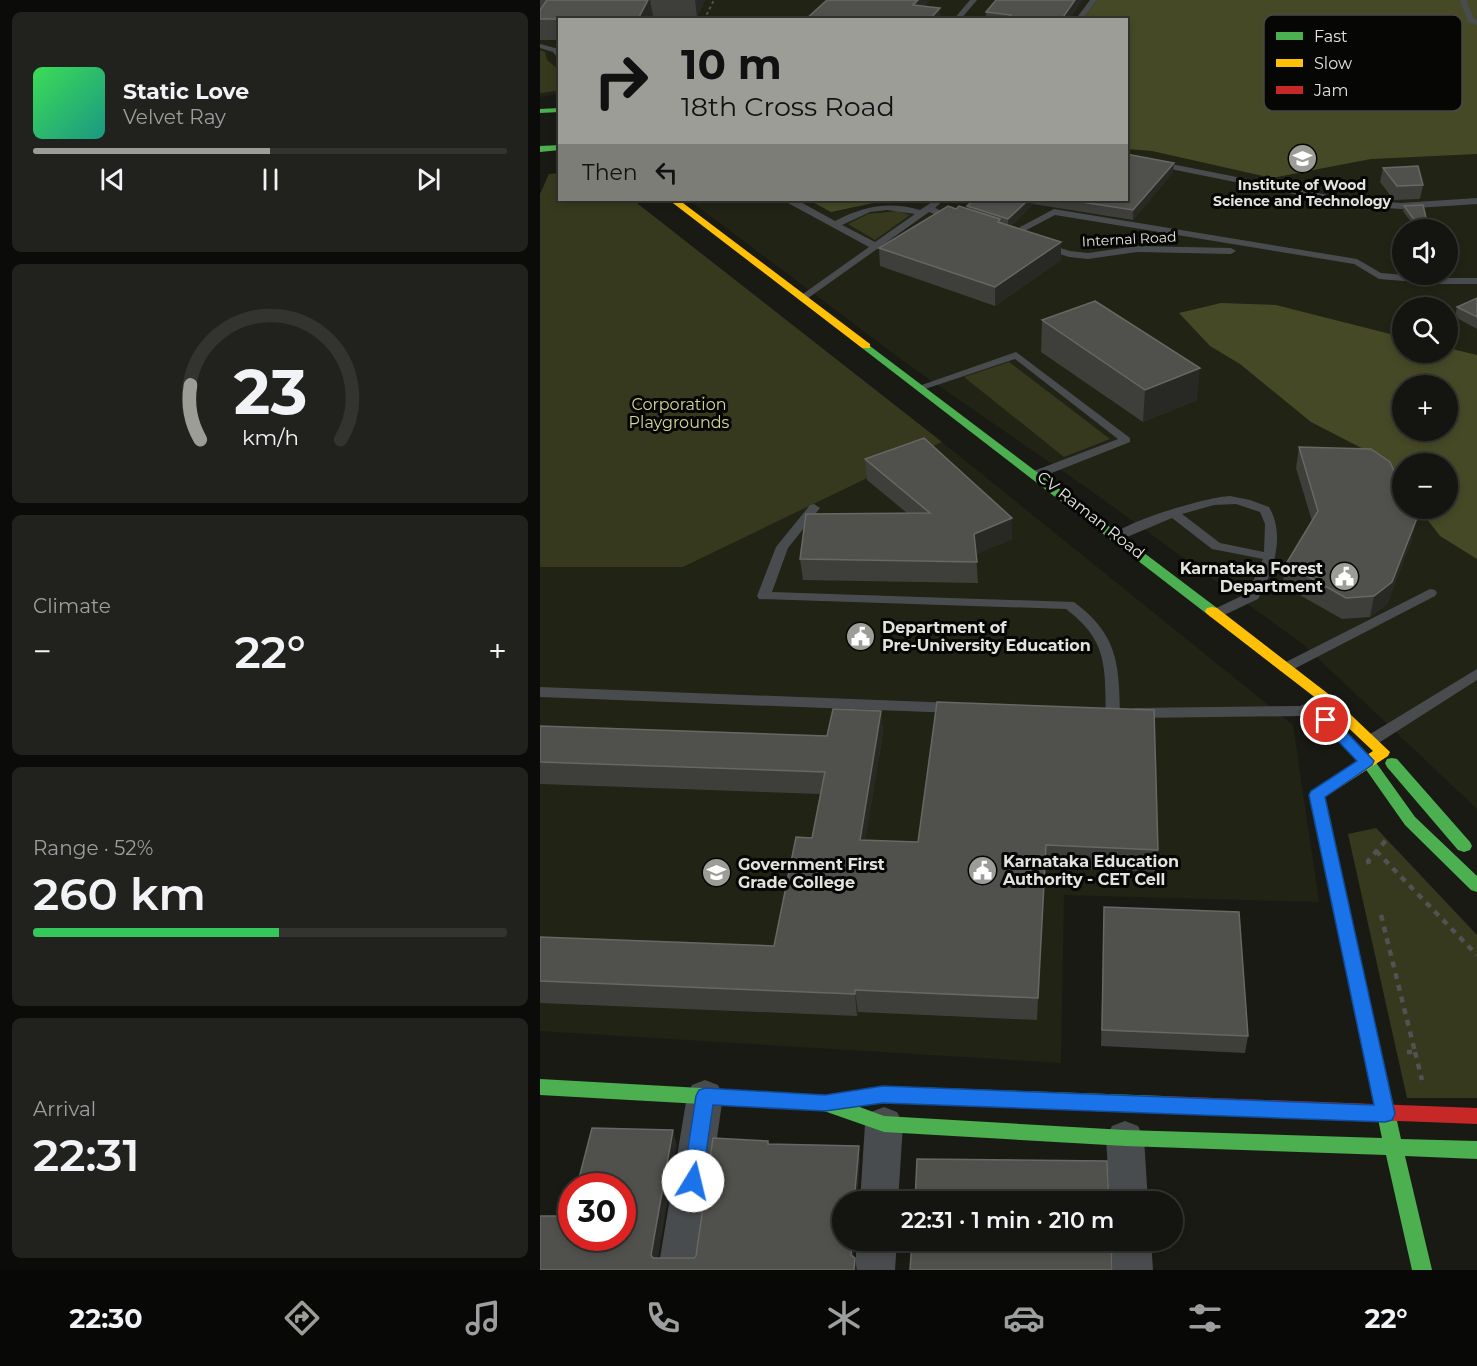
<!DOCTYPE html>
<html lang="en">
<head>
<meta charset="utf-8">
<style>
	:root { --surface:#141410; --page:#21211e; --text:#f1f3f6; --muted:#9d9e9f; --line:#333330; --accent:#9d9d97 }
	body { margin:0; font-family:Montserrat,sans-serif; background:var(--page); color:var(--text); height:100vh; display:flex; flex-direction:column; font-size:22px; white-space:nowrap }
	* { box-sizing:border-box; margin:0 }
	p { font-size:20px; color:var(--muted) }
	.icon { flex:none; width:33px; height:33px; fill:none; stroke:currentColor; stroke-width:2; stroke-linecap:round; stroke-linejoin:round }
	.map { position:relative; flex:1; overflow:hidden }
	.side { display:flex; flex-direction:column; gap:12px; padding:12px; background:#0b0b09; width:540px }
	.side>* { flex:none }
	.top-card { position:absolute; left:18px; top:18px; width:570px; height:183px; border-radius:0px; box-shadow:0 3px 9px #0003,0 0 0 2px var(--line); background:#9d9d97; color:#111; overflow:hidden }
	.tools { position:absolute; left:852px; top:219px; display:grid; gap:12px }
	.tools a { display:grid; place-items:center; width:66px; height:66px; border-radius:50%; background:var(--surface); box-shadow:0 3px 9px #0003,0 0 0 2px var(--line); font-size:30px }
	.speed { position:absolute; left:18px; top:1173px; display:flex; gap:12px; font-size:30px; font-weight:700; text-align:center }
	.speed>* { display:grid; place-content:center; width:78px; height:78px; border-radius:50%; background:var(--surface); box-shadow:0 3px 9px #0003,0 0 0 2px var(--line); line-height:1 }
	.speed .limit { border:9px solid #d22; background:#fff; color:#111 }
	.pin { position:absolute; display:grid; place-items:center; width:51px; height:51px; color:#fff; margin:-26px; border:3px solid #fff; border-radius:50%; box-shadow:0 2px 6px #0007 }
	.me { position:absolute; width:66px; margin:-33px; rotate:9deg; stroke-linejoin:round; filter:drop-shadow(0 0 4px #0008) }
	.turn { display:flex; align-items:center; gap:21px; height:126px; padding:0 24px; font-size:27px }
	.turn .icon { width:78px; height:78px; stroke-width:2.5 }
	.turn b { display:block; font-size:42px; line-height:51px }
	.then { display:flex; align-items:center; height:57px; padding:0 24px; background:#0003; gap:12px; font-size:22px }
	.big { font-size:45px; font-weight:600; line-height:1.1 }
	.side .tile { flex:1; display:flex; flex-direction:column; justify-content:center; gap:9px; min-width:0; padding:0 21px; border-radius:9px; background:var(--page) }
	.side .dial { align-items:center; gap:0 }
	.dial svg { height:156px; overflow:visible; fill:none; stroke:var(--line); stroke-width:7; stroke-linecap:round; text-anchor:middle }
	.dial text { fill:var(--text); stroke:none }
	.song { display:flex; align-items:center; gap:18px }
	.cover { width:72px; height:72px; border-radius:9px; background:linear-gradient(135deg,hsl(130 70% 55%),hsl(170 70% 35%)) }
	.played { height:6px; border-radius:3px; background:linear-gradient(90deg,var(--accent) 50%,var(--line) 50%) }
	.keys { display:flex; justify-content:space-around; direction:ltr }
	.heat { display:flex; justify-content:space-between; align-items:center; font-size:33px; direction:ltr }
	.charge { height:9px; border-radius:4px; background:linear-gradient(90deg,#34c759 52%,var(--line) 0) }
	.trip { position:absolute; left:292px; top:1191px; width:351px; height:60px; border-radius:30px; background:var(--surface); box-shadow:0 3px 9px #0003,0 0 0 2px var(--line); font-weight:600; line-height:60px; text-align:center }
	.tab-bar { display:flex; height:96px; justify-content:space-around; align-items:center; background:#080806; color:var(--muted) }
	.tab-bar .icon { width:42px; height:42px }
	.tab-bar .active { color:var(--accent) }
	.tab-bar b { font-size:27px; color:var(--text) }
	main { display:flex; flex:1; min-height:0 }
	.map>svg:first-child { display:block }
	.built { fill:#212315; fill-rule:evenodd }
	.green { fill:#37391e }
	.forest { fill:#464926; fill-rule:evenodd }
	.lines { fill:none; stroke-linecap:round; stroke-linejoin:round }
	.path-far1 { stroke:#515252; stroke-width:2; stroke-dasharray:3 3; stroke-linecap:butt }
	.path { stroke:#515252; stroke-width:4.5; stroke-dasharray:6 6; stroke-linecap:butt }
	.lane { fill:#494c4e; fill-rule:evenodd }
	.street { fill:#494c4e; fill-rule:evenodd }
	.fast { fill:#4caf50; fill-rule:evenodd }
	.slow { fill:#ffc107; fill-rule:evenodd }
	.jam { fill:#c62828; fill-rule:evenodd }
	.wall { fill:#3e3e3b }
	.shaded-wall { fill:#282825 }
	.building { fill:#50504d; stroke:#676763; stroke-width:1.5 }
	.route { fill:#1a73e8; stroke:#114b97; stroke-width:1.5 }
	.labels { text-anchor:middle; dominant-baseline:central; stroke-width:6; stroke-linejoin:round; paint-order:stroke }
	.far-poi-label { font-size:14px; font-weight:bold; fill:#e3e3dd; stroke:#060604 }
	.far-street-label { font-size:14px; fill:#e3e3dd; stroke:#060604 }
	.park-label { font-size:16px; fill:#d2d895; stroke:#060604 }
	.street-label { font-size:16px; fill:#e3e3dd; stroke:#060604 }
	.poi-label { font-size:16px; font-weight:bold; fill:#e3e3dd; stroke:#060604; text-anchor:start }
	.key { fill:#060604; stroke:#484845; stroke-width:1.5 }
	.key-label { font-size:16px; fill:#e3e3dd }
</style>
</head>
<body>
<main>
<section class="side">
<div class="tile">
<div class="song"><i class="cover"></i><div><b>Static Love</b><p>Velvet Ray</p></div></div>
<div class="played"></div>
<div class="keys"><svg class="icon" aria-label="previous" viewBox="0 0 24 24"><path d="M18 5L8 12l10 7zM5 5v14"/></svg><svg class="icon" aria-label="pause" viewBox="0 0 24 24"><path d="M8 5v14M16 5v14"/></svg><svg class="icon" aria-label="next" viewBox="0 0 24 24"><path d="M6 5l10 7-10 7zM19 5v14"/></svg></div>
</div>
<div class="tile dial"><svg viewBox="0 0 100 80">
<path d="M14 69A42 42 0 1 1 86 69"/>
<path d="M14 69A42 42 0 0 1 9 41" stroke="#9d9d97"/>
<text x="50" y="56" font-size="32" font-weight="700">23</text>
<text x="50" y="72" font-size="11">km/h</text>
</svg></div>
<div class="tile"><p>Climate</p>
<div class="heat"><a>−</a><b class="big">22°</b><a>+</a></div>
</div>
<div class="tile"><p>Range · 52%</p><b class="big">260 km</b><div class="charge"></div></div>
<div class="tile"><p>Arrival</p><b class="big">22:31</b></div>
</section>
<div class="map">
<svg width="937" height="1270" viewBox="0 0 937 1270">
	<rect width="100%" height="100%" fill="#1a1a15"/>
	<g class="built">
		<path d="M0 0H937V809L764 645 550 490 370 366 149 200H586V20H20L19 94 0 97ZM862 230H908V274H862ZM862 308H908V352H862ZM862 386H908V430H862ZM862 464H908V508H862Z"/>
		<polygon points="402,442 753,725 779,902 524,895 521,1063 0,1031 0,567 143,567"/>
	</g>
	<g class="green">
		<polygon points="0,50 5,52 7,60 19,70 19,84 16,91 0,93"/>
		<polygon points="19,173 20,200 93,200 402,442 143,567 0,567 0,194 9,174"/>
		<polygon points="357,211 370,215 335,240 308,224 328,214"/>
		<polygon points="469,362 570,439 524,457 424,377"/>
		<polygon points="836,828 937,935 937,1098 867,1098 808,834"/>
	</g>
	<g class="forest">
		<polygon points="557,0 937,0 937,154 831,159 732,178 612,151 587,149 586,20 542,20"/>
		<polygon points="269,200 384,200 380,203 343,201 291,212"/>
		<path d="M681 303 736 305 862 337V352H908V348L937 355V559L900 536 879 509 908 508V464H862V488L837 456 771 422 700 364 670 346 639 313ZM862 386H908V430H862Z"/>
	</g>
	<g class="lines">
		<polyline class="path-far1" points="164,20 174,0"/>
		<g class="path">
			<polyline points="836,851 937,955"/>
			<polyline points="829,864 828,861 847,839"/>
			<polyline points="841,915 875,1052 867,1052"/>
			<polyline points="875,1052 882,1080"/>
		</g>
		<g class="lane">
			<polygon points="430,0 437,0 420,20 413,20"/>
			<polygon points="550,0 557,0 542,20 535,20"/>
			<polygon points="920,0 926,0 934,19 937,20 937,25 928,22"/>
			<polygon points="0,44 19,49 20,61 13,52 0,48"/>
			<polygon points="586,155 808,199 861,203 937,198 937,204 861,209 808,205 586,160"/>
			<path d="M248 200H257L295 221C324 206 349 201 380 210L395 200H404L395 208 419 218 414 221 389 212 264 301 260 300V296L329 247 248 203ZM347 210 375 214 335 242 302 225 330 212Z"/>
			<polygon points="514,209 817,259 841,273 901,278 937,278 937,284 901,284 839,279 814,264 515,215 473,237 465,235"/>
			<polygon points="504,243 530,251 548,253 597,246 691,248 696,251 691,254 597,252 548,259 529,257 501,248 501,244"/>
			<polygon points="476,352 590,438 590,442 499,478 491,478 489,475 491,472 578,439 475,359 385,389 377,389 376,387"/>
			<path d="M690 496 710 500 729 507C746 536 733 572 718 599L680 617H670L668 614 670 611 708 593 723 559 672 549 632 518 580 540H572L570 537C585 521 667 497 690 496ZM696 504 720 512 725 524 724 552 680 543 642 514 674 505Z"/>
			<path d="M274 504 280 508 248 548 232 592 534 602C577 634 579 662 580 713L578 717H568L566 713C565 665 567 640 526 609L219 599 217 596 236 547 270 505Z"/>
			<polygon points="890,589 895,590 897,593 895,596 750,671 740,671 738,668 740,665"/>
			<polygon points="937,669 937,680 837,744 827,744 825,740 827,736"/>
			<polygon points="0,687 415,703 422,708 415,713 0,697"/>
			<polygon points="773,701 780,706 778,709 762,716 596,718 591,717 589,713 591,709 596,708 760,706"/>
		</g>
		<g class="street">
			<polygon points="165,1080 178,1085 183,1096 158,1270 118,1270 147,1096 152,1085"/>
			<polygon points="344,1107 357,1112 363,1124 358,1202 320,1202 325,1124 331,1112"/>
			<polygon points="585,1121 598,1126 604,1138 608,1202 570,1202 566,1138 572,1126"/>
			<polygon points="317,1240 357,1240 355,1270 315,1270"/>
			<polygon points="571,1240 611,1240 613,1270 573,1270"/>
		</g>
		<g class="fast">
			<polygon points="20,108 20,112 0,113 0,109"/>
			<polygon points="20,145 20,150 0,152 0,146"/>
			<polygon points="326,343 677,608 679,611 677,614 667,614 322,348 322,344"/>
			<polygon points="827,756 832,757 875,817 937,876 937,892 931,890 865,825 820,761 822,757"/>
			<polygon points="852,758 857,759 930,842 932,846 930,850 924,852 918,850 847,767 845,763 847,759"/>
			<polygon points="799,892 805,893 807,898 861,1139 937,1141 937,1159 865,1156 892,1270 872,1270 846,1155 585,1146 344,1132 284,1111 0,1095 0,1079 286,1095 343,1086 624,1096 630,1098 633,1104 630,1110 624,1112 343,1102 317,1106 344,1116 585,1130 842,1138 791,898 793,893"/>
		</g>
		<g class="slow">
			<polygon points="129,200 139,200 330,344 330,348 322,348"/>
			<polygon points="672,607 677,608 791,696 850,752 848,756 785,797 807,898 805,903 799,904 793,903 791,898 769,795 772,791 833,751 781,702 667,614 665,611 667,608"/>
		</g>
		<polygon class="jam" points="624,1096 937,1108 937,1124 624,1112 618,1110 615,1104 618,1098"/>
	</g>
	<g class="wall">
		<polygon points="0,0 165,0 157,17 113,16 111,20 20,20 20,40 0,40"/>
		<polygon points="446,12 529,20 446,20"/>
		<polygon points="843,168 883,185 880,199 854,200 840,182"/>
		<polygon points="633,172 593,220 493,204 471,226 521,242 521,260 455,306 340,266 339,248 416,209 427,209 427,206 434,200 586,200"/>
		<polygon points="864,206 889,230 877,230 863,211"/>
		<polygon points="937,298 937,329 915,317 917,307"/>
		<polygon points="502,320 657,400 603,422 501,352"/>
		<polygon points="759,447 872,539 847,604 830,617 802,619 742,585 746,564 772,521 756,468"/>
		<polygon points="325,459 472,539 436,554 438,583 263,580 260,559 367,513 327,480"/>
		<polygon points="397,702 618,850 615,872 505,867 497,1020 318,1012 317,1016 0,1003 0,937 234,946 272,838 280,794 0,784 0,726 287,736 341,711 343,733 325,840 378,842"/>
		<polygon points="564,907 708,1036 705,1053 561,1046"/>
	</g>
	<g class="shaded-wall">
		<polygon points="108,0 110,0 113,16 111,20 98,20"/>
		<polygon points="155,0 165,0 157,17"/>
		<polygon points="378,0 390,0 374,18 373,5"/>
		<polygon points="535,0 543,0 529,20 521,20"/>
		<polygon points="400,8 401,20 389,20"/>
		<polygon points="634,163 633,172 593,220 593,210"/>
		<polygon points="488,200 493,200 493,204 468,229 468,219"/>
		<polygon points="521,242 521,260 455,306 455,287"/>
		<polygon points="660,368 657,400 603,422 605,390"/>
		<polygon points="472,518 472,539 435,555 434,534"/>
		<polygon points="877,518 872,539 847,604 830,617 834,596"/>
		<polygon points="341,711 343,733 322,862 320,840"/>
		<polygon points="506,845 505,867 497,1020 498,998"/>
		<polygon points="315,990 318,1012 317,1016 315,994"/>
		<polygon points="133,1130 137,1145 116,1270 111,1255"/>
		<polygon points="319,1146 320,1161 317,1202 314,1202"/>
		<polygon points="312,1240 315,1240 313,1270 311,1255"/>
		<polygon points="315,1258 317,1270 314,1270"/>
	</g>
	<g class="building">
		<polygon points="7,0 108,0 98,19 0,19 0,10"/>
		<polygon points="287,0 378,0 373,5 400,8 389,20 265,20"/>
		<polygon points="456,0 535,0 521,20 467,20 471,15 446,12"/>
		<polygon points="586,154 634,163 593,210 528,200 586,200"/>
		<polygon points="878,166 883,185 857,186 843,168"/>
		<polygon points="434,200 488,200 468,219 427,206"/>
		<polygon points="883,205 889,230 882,230 864,206"/>
		<polygon points="408,206 416,209 419,206 460,219 458,222 521,242 455,287 339,248"/>
		<polygon points="937,298 937,317 917,307"/>
		<polygon points="555,301 660,368 605,390 502,320"/>
		<polygon points="384,438 472,518 434,534 437,562 260,559 266,514 390,513 325,459"/>
		<polygon points="759,447 831,449 850,462 862,488 862,508 872,508 877,518 852,582 834,596 806,598 746,564 778,511"/>
		<polygon points="397,702 614,710 618,850 506,845 498,998 315,990 315,994 0,981 0,937 234,946 256,837 272,838 285,772 0,762 0,726 287,736 293,709 341,711 320,840 378,842"/>
		<polygon points="564,907 699,912 708,1036 562,1030"/>
		<polygon points="52,1128 133,1130 111,1255 113,1258 154,1258 156,1256 173,1138 228,1141 228,1144 319,1146 314,1202 303,1202 303,1240 312,1240 311,1255 315,1258 314,1270 0,1270 0,1216 29,1216 32,1209 32,1238 82,1238 82,1186 37,1186"/>
		<polygon points="377,1159 567,1161 569,1202 375,1202"/>
		<polygon points="372,1240 571,1240 572,1270 370,1270"/>
	</g>
	<polygon class="route" points="786,715 791,716 834,761 832,765 785,797 855,1114 852,1120 845,1122 343,1103 285,1111 173,1105 162,1181 160,1187 153,1190 146,1187 143,1181 156,1096 159,1090 165,1088 285,1095 343,1086 834,1105 769,795 771,791 817,761 781,723 779,720"/>
	<defs>
		<symbol id="university-disc" viewBox="-11 -11 22 22"><circle r="9.5" fill="#9d9d97" stroke="#060604"/><path d="M0-5L7-2L0 1L-7-2ZM-4 1L0 2.5L4 1V4Q0 6-4 4Z" fill="#fff"/></symbol>
		<symbol id="civic-disc" viewBox="-11 -11 22 22"><circle r="9.5" fill="#9d9d97" stroke="#060604"/><path d="M-.6-6.5H3V-4.5H.6V-3L4-1V1h2V6H-6V1h2V-1L-.6-3ZM-1.2 2.5V6h2.4V2.5Z" fill="#fff"/></symbol>
	</defs>
	<g fill-rule="evenodd">
		<use href="#university-disc" x="746" y="142" width="33" height="33"/>
		<use href="#civic-disc" x="788" y="560" width="33" height="33"/>
		<use href="#civic-disc" x="304" y="620" width="33" height="33"/>
		<use href="#civic-disc" x="426" y="854" width="33" height="33"/>
		<use href="#university-disc" x="160" y="856" width="33" height="33"/>
	</g>
	<g class="labels">
		<g class="far-poi-label">
			<text x="762" y="185">Institute of Wood<tspan x="762" dy="16">Science and Technology</tspan></text>
		</g>
		<g class="far-street-label">
			<text transform="translate(589 239) rotate(-3)">Internal Road</text>
		</g>
		<g class="park-label">
			<text x="139" y="404">Corporation<tspan x="139" dy="18">Playgrounds</tspan></text>
		</g>
		<g class="street-label">
			<text transform="translate(551 515) rotate(38)">CV Raman Road</text>
		</g>
		<g class="poi-label">
			<text x="783" y="568" text-anchor="end">Karnataka Forest<tspan x="783" dy="18">Department</tspan></text>
			<text x="342" y="627">Department of<tspan x="342" dy="18">Pre-University Education</tspan></text>
			<text x="463" y="861">Karnataka Education<tspan x="463" dy="18">Authority - CET Cell</tspan></text>
			<text x="198" y="864">Government First<tspan x="198" dy="18">Grade College</tspan></text>
		</g>
	</g>
	<rect x="724" y="15" width="198" height="96" rx="9" class="key"/>
	<rect x="736" y="32" width="27" height="8" fill="#4caf50"/>
	<rect x="736" y="59" width="27" height="8" fill="#ffc107"/>
	<rect x="736" y="86" width="27" height="8" fill="#c62828"/>
	<g class="key-label">
		<text x="774" y="42">Fast</text>
		<text x="774" y="69">Slow</text>
		<text x="774" y="96">Jam</text>
	</g>
</svg>
<div class="tools">
<a><svg class="icon" aria-label="sound" viewBox="0 0 24 24"><path d="M4 9h4l5-4v14l-5-4H4zM17 9q2 3 0 6"/></svg></a>
<a><svg class="icon" aria-label="search" viewBox="0 0 24 24"><circle cx="10" cy="10" r="6"/><path d="M15 15l6 6"/></svg></a>
<a>+</a>
<a>−</a>
</div>
<div class="speed"><div class="limit">30</div></div>
<div class="pin" style="left:786px;top:720px;background:#d93025"><svg class="icon" aria-label="arrive" viewBox="0 0 24 24"><path d="M6 21V4h12l-3 4 3 4H6"/></svg></div>
<svg class="me" style="left:153px;top:1181px" viewBox="-20 -20 40 40"><circle r="19" fill="#fff"/><path d="M0-13L10 11 0 6-10 11z" fill="#1a73e8"/></svg>
<div class="trip">22:31 · 1 min · 210 m</div>
<div class="top-card">
<div class="turn"><svg class="icon" aria-label="right" viewBox="0 0 24 24"><path d="M7 20v-9h11M14 6l5 5-5 5"/></svg><div><b>10 m</b>18th Cross Road</div></div>
<div class="then">Then<svg class="icon" aria-label="left" viewBox="0 0 24 24"><path d="M17 20v-9H6M10 6l-5 5 5 5"/></svg></div>
</div>
</div>
</main>
<nav class="tab-bar">
<b>22:30</b>
<svg class="icon active" aria-label="directions" viewBox="0 0 24 24"><path d="M12 3l9 9-9 9-9-9zM9 14v-3h6M13 9l2 2-2 2"/></svg>
<svg class="icon" aria-label="music" viewBox="0 0 24 24"><path d="M9 18V5l10-2v13"/><circle cx="6" cy="18" r="3"/><circle cx="16" cy="16" r="3"/></svg>
<svg class="icon" aria-label="phone" viewBox="0 0 24 24"><path d="M5 4h4l2 5-3 2q2 4 5 5l2-3 5 2v4C11 20 4 13 5 4z"/></svg>
<svg class="icon" aria-label="climate" viewBox="0 0 24 24"><path d="M12 3v18M4 7l16 10M4 17L20 7"/></svg>
<svg class="icon" aria-label="car" viewBox="0 0 24 24"><path d="M5 17H2v-5l4-1 3-4h7l3 4 3 1v5h-3M9 17h6M6 11h13"/><circle cx="7" cy="17" r="2"/><circle cx="17" cy="17" r="2"/></svg>
<svg class="icon" aria-label="filters" viewBox="0 0 24 24"><path d="M4 7h16M4 17h16"/><circle cx="9" cy="7" r="2"/><circle cx="15" cy="17" r="2"/></svg>
<b>22°</b>
</nav>
</body>
</html>
